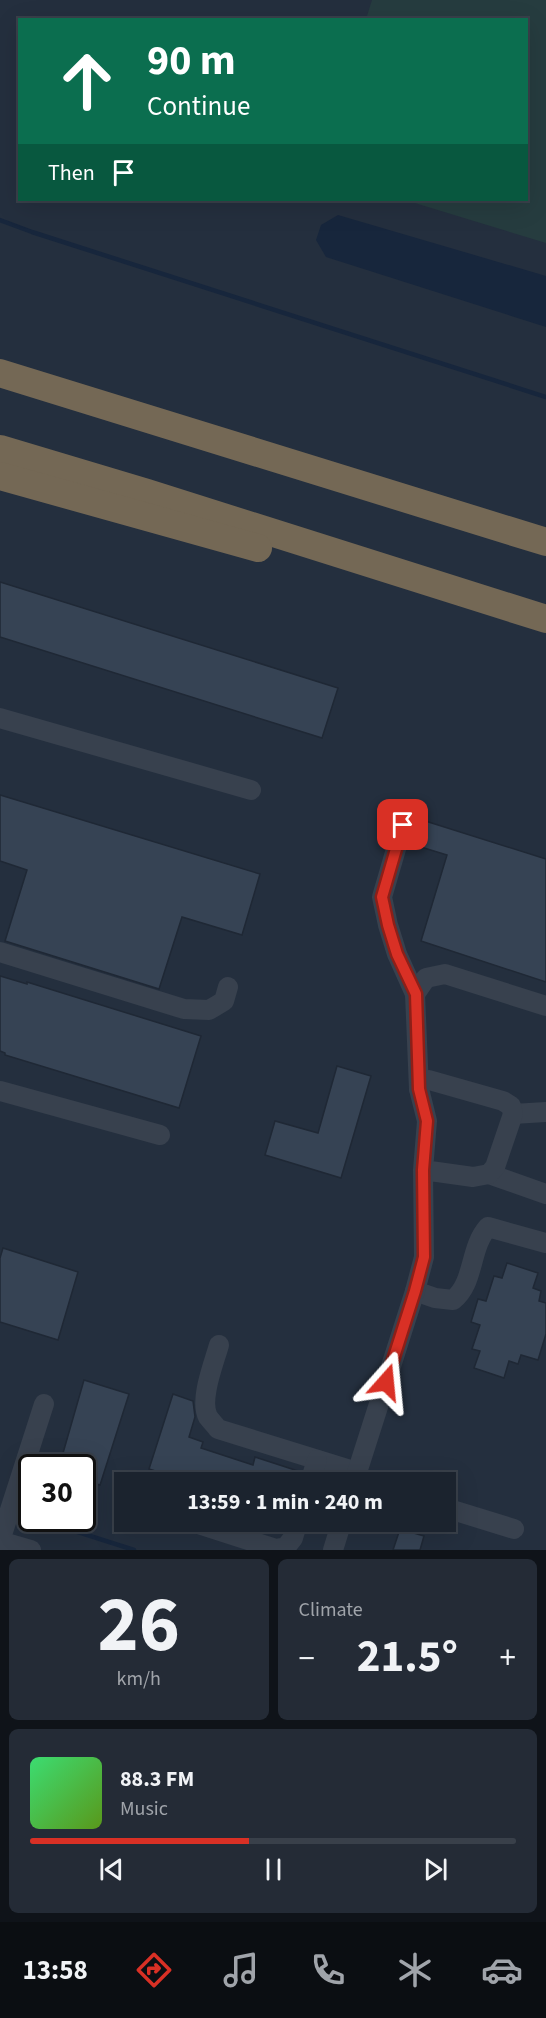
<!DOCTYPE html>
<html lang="en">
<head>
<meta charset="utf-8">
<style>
	:root { --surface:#1b232e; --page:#242b36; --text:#f1f3f6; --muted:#a0a4aa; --line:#39404a; --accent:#d93025 }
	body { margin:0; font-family:"Source Sans 3",sans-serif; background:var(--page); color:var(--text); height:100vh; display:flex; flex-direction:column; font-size:22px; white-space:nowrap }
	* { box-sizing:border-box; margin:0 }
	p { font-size:20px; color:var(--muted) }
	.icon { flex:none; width:33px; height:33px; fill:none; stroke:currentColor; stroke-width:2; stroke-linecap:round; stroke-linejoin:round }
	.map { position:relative; height:1550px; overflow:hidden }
	.details { display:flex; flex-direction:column; gap:9px; padding:9px; background:#0f1319; flex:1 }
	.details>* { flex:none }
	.banner { position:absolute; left:18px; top:18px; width:510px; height:183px; border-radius:0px; box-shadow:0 6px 24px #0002,0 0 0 2px var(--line); background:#0b6e4f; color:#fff; overflow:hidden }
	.speed { position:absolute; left:18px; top:1454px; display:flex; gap:12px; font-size:30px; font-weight:700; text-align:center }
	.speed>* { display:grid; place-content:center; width:78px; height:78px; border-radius:50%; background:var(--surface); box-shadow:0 6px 24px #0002,0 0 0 2px var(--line); line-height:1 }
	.speed .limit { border:3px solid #111; border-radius:9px; background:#fff; color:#111 }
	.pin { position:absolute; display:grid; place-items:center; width:51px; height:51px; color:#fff; margin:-26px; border-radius:12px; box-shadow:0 3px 9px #0006 }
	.me { position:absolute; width:66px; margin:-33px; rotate:18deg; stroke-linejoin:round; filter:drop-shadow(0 0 4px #0008) }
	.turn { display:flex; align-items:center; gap:21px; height:126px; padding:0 30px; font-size:27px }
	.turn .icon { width:78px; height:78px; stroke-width:2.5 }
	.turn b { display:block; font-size:42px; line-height:51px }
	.then { display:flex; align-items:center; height:57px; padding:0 30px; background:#0003; gap:12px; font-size:22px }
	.big { font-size:45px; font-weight:700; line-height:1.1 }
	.details .card { flex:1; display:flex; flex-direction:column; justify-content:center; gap:9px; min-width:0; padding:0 21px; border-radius:9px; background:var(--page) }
	.details .dial { align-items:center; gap:0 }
	.dial b { font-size:78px; line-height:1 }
	.song { display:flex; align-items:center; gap:18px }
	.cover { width:72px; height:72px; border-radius:9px; background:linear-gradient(135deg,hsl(140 70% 55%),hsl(90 70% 35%)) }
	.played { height:6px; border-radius:3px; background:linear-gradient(90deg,var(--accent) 45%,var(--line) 45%) }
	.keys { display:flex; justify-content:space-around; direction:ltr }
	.heat { display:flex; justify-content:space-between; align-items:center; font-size:33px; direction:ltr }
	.details .tiles { flex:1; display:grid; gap:9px; grid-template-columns:1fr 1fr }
	.card:last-child { grid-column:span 2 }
	.trip { position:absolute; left:114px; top:1472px; width:342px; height:60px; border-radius:0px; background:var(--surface); box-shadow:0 6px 24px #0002,0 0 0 2px var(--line); font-weight:700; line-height:60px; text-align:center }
	.dock { display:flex; height:96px; justify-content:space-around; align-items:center; background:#0b0e12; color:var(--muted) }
	.dock .icon { width:42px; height:42px }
	.dock .on { color:var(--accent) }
	.dock b { font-size:27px; color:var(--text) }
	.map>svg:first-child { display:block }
	.green { fill:#263c3f }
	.water { fill:#17263c }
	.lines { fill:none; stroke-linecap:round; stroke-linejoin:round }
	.stream { stroke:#17263c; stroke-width:4.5 }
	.building { fill:#364354; stroke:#1f2835; stroke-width:1.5 }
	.minor { stroke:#38414e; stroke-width:20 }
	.highway { stroke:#746855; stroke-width:28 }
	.route-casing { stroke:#8d1f18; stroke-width:15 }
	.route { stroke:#d93025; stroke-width:10 }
</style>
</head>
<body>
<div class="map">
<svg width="546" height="1550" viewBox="0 0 546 1550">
	<rect width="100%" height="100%" fill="#242f3e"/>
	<polygon class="green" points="372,0 546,0 546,243 405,200 526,200 526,20 366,19"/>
	<polygon class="water" points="338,215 546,276 546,327 326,257 316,240 321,225"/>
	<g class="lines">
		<g class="stream">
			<polyline points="0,220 32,232 546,397"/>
			<polyline points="23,1515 32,1517"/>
			<polyline points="34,1518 134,1550"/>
		</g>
	</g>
	<g class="building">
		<polygon points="0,582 338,688 322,738 0,637"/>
		<polygon points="0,795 260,874 242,935 182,917 159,989 5,941 27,870 0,861"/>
		<polygon points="419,819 546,859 546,982 421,941 447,855 411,844"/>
		<polygon points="0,976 27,984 27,982 201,1036 179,1108 5,1055 5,1053 0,1051"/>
		<polygon points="337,1066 371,1076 341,1178 265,1155 275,1121 318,1133"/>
		<polygon points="3,1248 78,1272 58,1340 0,1322 0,1258"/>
		<polygon points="507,1263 538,1273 533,1288 541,1291 539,1301 546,1303 546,1334 538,1360 521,1355 518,1364 509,1361 504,1378 474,1368 480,1351 472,1349 480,1325 471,1322 478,1299 486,1301 494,1276 502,1278"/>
		<polygon points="84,1380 129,1394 100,1485 82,1480 82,1467 59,1467"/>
		<polygon points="173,1394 193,1401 195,1417 189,1437 203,1442 201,1448 253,1465 255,1457 298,1471 294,1482 191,1482 149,1469"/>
		<polygon points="400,1529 424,1536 420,1550 393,1550"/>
	</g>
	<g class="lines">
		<g class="minor">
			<polyline points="0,718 251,790"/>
			<polyline points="403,825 382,897 388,925 397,954 415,994"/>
			<polyline points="0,952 184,1009 209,1010 224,1001 228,987"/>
			<polyline points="419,1089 415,994 426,978 445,974 546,1006"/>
			<polyline points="0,1091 160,1135"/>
			<polyline points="513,1114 546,1112"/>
			<polyline points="489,1174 546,1194"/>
			<path d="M415 1291 435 1298 453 1300C475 1283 469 1248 488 1227L546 1243"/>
			<path d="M219 1345C214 1363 199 1400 208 1417 211 1421 215 1425 218 1429L357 1472"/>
			<polyline points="310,1482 317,1460"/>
			<polyline points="354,1482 415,1291 424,1257 423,1170 427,1121 419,1089 422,1082 429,1080 503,1101 511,1106 513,1114 495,1167 489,1174 473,1177 423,1170"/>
			<polyline points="446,1508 514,1529"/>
			<polyline points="189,1521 276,1549 286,1547 293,1538 298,1521"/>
			<polyline points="31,1550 0,1541 44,1404"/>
			<polyline points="333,1550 342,1521"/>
		</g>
		<g class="highway">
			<polyline points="0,373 546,542"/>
			<polyline points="0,449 147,493 546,619"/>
			<polyline points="0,476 258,548"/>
		</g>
	</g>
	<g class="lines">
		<defs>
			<polyline id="route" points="386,1382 415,1291 424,1257 423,1170 427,1121 419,1089 416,994 397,954 388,925 382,897 403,825"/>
		</defs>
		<use href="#route" class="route-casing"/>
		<use href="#route" class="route"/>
	</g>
</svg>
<div class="speed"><div class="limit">30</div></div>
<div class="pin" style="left:403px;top:825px;background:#d93025"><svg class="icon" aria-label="arrive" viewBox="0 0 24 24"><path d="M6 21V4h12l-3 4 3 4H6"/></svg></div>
<svg class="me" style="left:386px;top:1382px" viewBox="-20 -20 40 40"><path d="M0-17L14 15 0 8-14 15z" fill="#d93025" stroke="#fff" stroke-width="4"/></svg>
<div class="trip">13:59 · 1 min · 240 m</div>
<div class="banner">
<div class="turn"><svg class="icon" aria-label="ahead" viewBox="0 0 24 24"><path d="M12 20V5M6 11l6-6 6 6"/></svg><div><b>90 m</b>Continue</div></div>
<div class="then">Then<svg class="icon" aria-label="arrive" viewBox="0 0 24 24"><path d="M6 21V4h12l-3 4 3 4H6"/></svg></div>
</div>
</div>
<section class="details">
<div class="tiles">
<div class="card dial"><b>26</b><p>km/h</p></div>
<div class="card"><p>Climate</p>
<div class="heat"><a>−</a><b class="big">21.5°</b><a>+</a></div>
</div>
<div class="card">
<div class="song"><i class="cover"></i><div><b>88.3 FM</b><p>Music</p></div></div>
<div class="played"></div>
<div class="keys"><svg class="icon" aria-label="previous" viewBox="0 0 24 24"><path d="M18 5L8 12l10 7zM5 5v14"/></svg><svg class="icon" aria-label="pause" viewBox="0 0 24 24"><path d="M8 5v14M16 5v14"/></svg><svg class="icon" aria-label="next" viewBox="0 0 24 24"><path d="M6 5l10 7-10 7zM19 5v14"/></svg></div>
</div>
</div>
</section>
<nav class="dock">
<b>13:58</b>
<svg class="icon on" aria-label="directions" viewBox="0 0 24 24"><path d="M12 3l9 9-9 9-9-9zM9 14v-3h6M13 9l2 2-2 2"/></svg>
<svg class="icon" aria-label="music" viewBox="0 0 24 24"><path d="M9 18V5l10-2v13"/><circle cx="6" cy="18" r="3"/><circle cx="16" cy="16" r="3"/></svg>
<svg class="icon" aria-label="phone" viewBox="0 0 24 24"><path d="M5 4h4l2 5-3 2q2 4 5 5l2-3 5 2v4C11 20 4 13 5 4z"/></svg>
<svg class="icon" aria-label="climate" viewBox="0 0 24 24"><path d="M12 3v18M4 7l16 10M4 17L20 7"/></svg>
<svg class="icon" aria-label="car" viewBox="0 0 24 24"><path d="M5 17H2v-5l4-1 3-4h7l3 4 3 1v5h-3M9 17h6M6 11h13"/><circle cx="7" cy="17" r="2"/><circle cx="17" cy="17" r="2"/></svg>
</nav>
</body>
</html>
